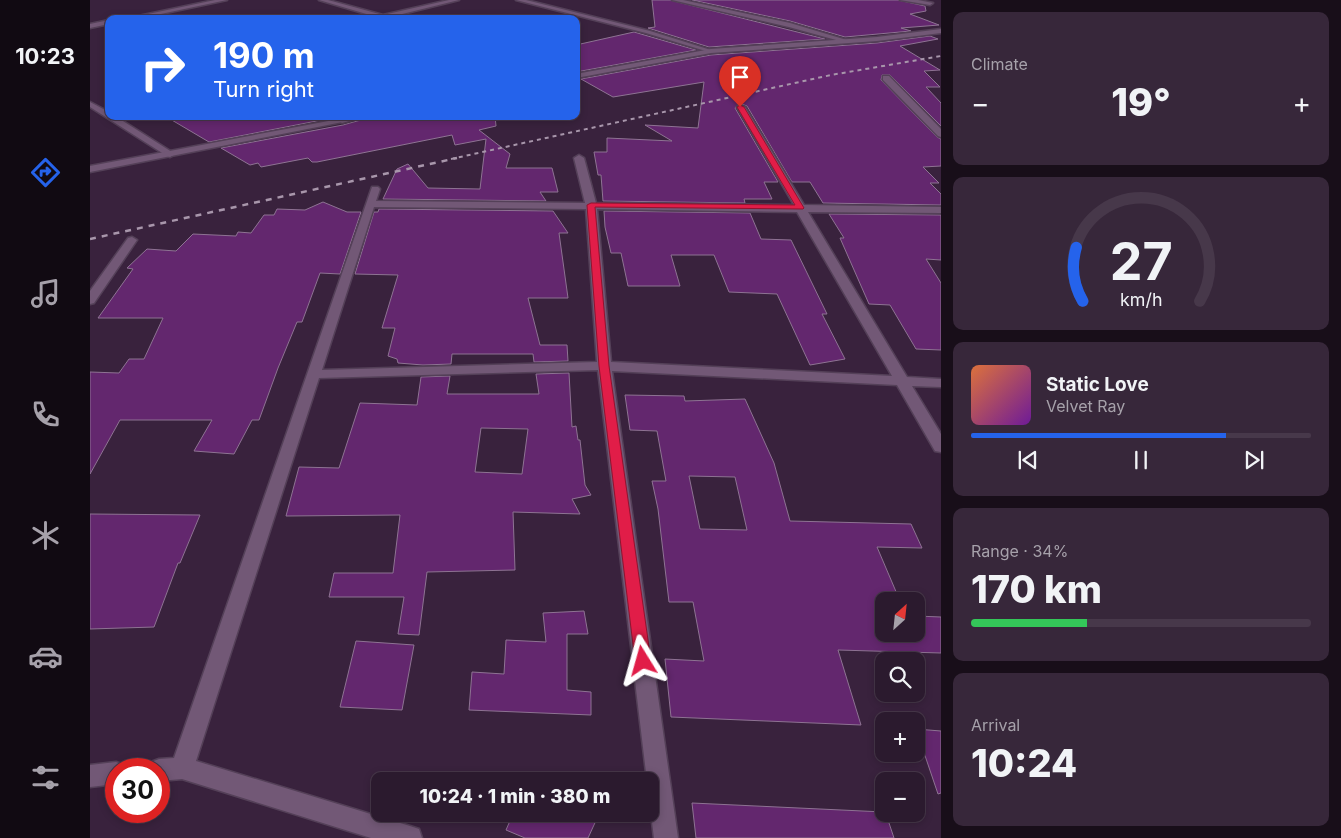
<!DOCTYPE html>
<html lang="en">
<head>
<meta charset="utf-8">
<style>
	:root { --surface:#2b1a2e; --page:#37273a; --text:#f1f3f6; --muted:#a6a1aa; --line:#47384a; --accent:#2563eb }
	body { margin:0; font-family:Inter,sans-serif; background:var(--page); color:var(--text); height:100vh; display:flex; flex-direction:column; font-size:19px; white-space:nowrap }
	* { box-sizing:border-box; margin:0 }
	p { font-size:16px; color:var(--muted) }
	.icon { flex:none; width:28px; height:28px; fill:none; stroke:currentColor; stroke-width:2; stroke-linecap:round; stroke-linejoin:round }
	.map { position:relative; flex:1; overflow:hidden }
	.panel { display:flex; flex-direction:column; gap:12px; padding:12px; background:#180e19; width:400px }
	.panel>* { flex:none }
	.hud { position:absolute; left:15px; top:15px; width:475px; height:105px; border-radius:10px; box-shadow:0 2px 8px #0003,0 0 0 1px var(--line); background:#2563eb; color:#fff; overflow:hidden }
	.needle { width:32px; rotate:27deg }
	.fabs { position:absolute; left:785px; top:592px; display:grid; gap:10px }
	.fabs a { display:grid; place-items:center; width:50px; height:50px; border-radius:10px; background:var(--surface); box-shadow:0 2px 8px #0003,0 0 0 1px var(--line); font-size:25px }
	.speed { position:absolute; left:15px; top:758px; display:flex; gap:10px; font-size:25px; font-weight:700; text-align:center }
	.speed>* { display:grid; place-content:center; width:65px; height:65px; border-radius:50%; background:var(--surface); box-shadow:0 2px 8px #0003,0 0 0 1px var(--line); line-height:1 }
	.speed .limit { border:8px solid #d22; background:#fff; color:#111 }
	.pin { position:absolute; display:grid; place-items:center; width:42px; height:42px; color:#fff; margin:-51px -21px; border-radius:50% 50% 50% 0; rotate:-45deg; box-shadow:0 0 5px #0007 }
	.pin .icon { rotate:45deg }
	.me { position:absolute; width:55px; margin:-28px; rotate:352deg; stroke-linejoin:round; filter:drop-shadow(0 0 4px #0008) }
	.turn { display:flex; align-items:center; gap:18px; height:105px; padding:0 25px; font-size:22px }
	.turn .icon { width:65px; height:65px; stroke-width:2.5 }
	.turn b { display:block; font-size:35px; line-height:42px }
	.big { font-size:38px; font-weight:800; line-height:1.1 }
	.panel .card { flex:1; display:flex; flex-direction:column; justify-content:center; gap:8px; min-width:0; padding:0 18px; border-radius:10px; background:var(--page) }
	.panel .dial { align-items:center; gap:0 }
	.dial svg { height:130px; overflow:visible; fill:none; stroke:var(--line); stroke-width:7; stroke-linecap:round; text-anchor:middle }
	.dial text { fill:var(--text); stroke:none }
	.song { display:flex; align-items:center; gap:15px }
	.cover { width:60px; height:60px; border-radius:8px; background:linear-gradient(135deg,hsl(20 70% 55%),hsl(280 70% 35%)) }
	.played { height:5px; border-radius:2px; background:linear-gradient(90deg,var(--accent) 75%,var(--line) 75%) }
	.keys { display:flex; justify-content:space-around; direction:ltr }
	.heat { display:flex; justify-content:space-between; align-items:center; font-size:28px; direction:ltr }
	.charge { height:8px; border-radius:4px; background:linear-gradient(90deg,#34c759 34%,var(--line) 0) }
	.trip { position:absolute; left:281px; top:772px; width:288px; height:50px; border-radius:10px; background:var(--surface); box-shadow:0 2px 8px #0003,0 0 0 1px var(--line); font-weight:800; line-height:50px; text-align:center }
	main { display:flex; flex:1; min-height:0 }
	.menu { display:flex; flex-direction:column; width:90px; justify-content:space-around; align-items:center; background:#110a12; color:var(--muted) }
	.menu .icon { width:35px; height:35px }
	.menu .active { color:var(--accent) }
	.menu b { font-size:22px; color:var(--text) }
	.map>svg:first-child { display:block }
	.building { fill:#63276e; stroke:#8e7393; fill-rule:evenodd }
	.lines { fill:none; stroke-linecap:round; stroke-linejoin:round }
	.street-casing { stroke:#544058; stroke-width:3 }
	.secondary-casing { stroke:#544058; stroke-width:3 }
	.street { fill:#725876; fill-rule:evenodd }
	.secondary { fill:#725876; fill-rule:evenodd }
	.rail-far1 { stroke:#a896ab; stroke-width:2; stroke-dasharray:4 4; stroke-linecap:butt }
	.rail { stroke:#a896ab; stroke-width:2.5; stroke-dasharray:6 6; stroke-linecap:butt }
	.route { fill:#e11d48; stroke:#92132f }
</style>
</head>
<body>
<main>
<nav class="menu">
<b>10:23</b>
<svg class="icon active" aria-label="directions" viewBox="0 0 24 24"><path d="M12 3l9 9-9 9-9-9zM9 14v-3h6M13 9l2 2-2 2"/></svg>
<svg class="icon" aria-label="music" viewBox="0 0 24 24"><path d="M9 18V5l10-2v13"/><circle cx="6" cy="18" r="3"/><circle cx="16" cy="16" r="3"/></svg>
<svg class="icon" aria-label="phone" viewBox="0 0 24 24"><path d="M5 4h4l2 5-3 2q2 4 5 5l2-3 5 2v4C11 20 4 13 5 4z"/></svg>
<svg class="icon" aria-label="climate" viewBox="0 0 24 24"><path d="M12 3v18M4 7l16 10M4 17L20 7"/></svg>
<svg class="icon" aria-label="car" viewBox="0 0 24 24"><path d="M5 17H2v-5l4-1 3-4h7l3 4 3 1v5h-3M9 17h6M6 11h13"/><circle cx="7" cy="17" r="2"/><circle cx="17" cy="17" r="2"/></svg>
<svg class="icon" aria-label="filters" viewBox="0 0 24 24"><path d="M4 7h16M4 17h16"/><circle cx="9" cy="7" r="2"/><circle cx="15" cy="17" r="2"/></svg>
</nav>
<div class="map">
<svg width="851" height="838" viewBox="0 0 851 838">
	<rect width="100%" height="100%" fill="#39223d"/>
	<g class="building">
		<polygon points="562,0 580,0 735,39 619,47 558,28 565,27"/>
		<polygon points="602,0 808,0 835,6 836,11 820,14 849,25 811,28 821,31 755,37 700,21"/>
		<polygon points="544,32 606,50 486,72 486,45"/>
		<polygon points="840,36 848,39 810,46 850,70 834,71 850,87 836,87 851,103 851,126 800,75 792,75 791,80 847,137 851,139 851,166 833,167 849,183 840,183 851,194 851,205 733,203 720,182 702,182 657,106 649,103 645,108 688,182 674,182 682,199 654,199 655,203 513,201 511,175 508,175 504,152 517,152 517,138 582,141 555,125 608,128 614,82 523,97 491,79 621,55 787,43"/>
		<polygon points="75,116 240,116 242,118 119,142"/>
		<polygon points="285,116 405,116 406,126 389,130 420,154 416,168 462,168 468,192 450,192 456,201 293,199 307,169 318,164 338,188 390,189 396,139 365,145 362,135 227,162 222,162 218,158 171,167 168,163 160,165 131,148 253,125"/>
		<polygon points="233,202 257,212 271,212 250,274 230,273 212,322 207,322 188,368 169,420 162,420 144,454 104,451 122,420 30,420 0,474 0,372 29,373 39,359 54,359 73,318 8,318 43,269 37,268 57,249 86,251 103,234 146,236 148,232 161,233 174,215 184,215 187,209 215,210"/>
		<polygon points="289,209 463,211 478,233 469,233 478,298 438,298 450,345 477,345 478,361 444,362 443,354 362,354 361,364 333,365 308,363 307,359 298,356 305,328 292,328 308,275 265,274 284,212 288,212"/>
		<polygon points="514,211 660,213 671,239 701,240 737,314 732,314 755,359 720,365 687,294 639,292 624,255 581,255 590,286 538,286 531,253 521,253 515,227"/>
		<polygon points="739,214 851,215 851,260 836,259 851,283 851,350 826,349 800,305 779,304 750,238 754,238"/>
		<path d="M479 373 482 427 486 426 488 440H490L495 485 501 495 482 499 490 514 423 512 425 570 337 572 329 635 308 634 314 597H239L244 573H303L310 515 196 516 209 467 249 468 270 403 327 405 331 377 360 376 357 394H449L446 374ZM391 428 438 429 432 474 385 472Z"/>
		<path d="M535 395 594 396 595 401 655 399 684 463 700 521 821 524 832 548 787 547 810 601H794V634H826V616L851 617V653L748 650 771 725 581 717 575 659 614 661 603 602H579L568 509 562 481H576L567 431 540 430ZM599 476 645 477 657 530 610 529Z"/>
		<polygon points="0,514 110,515 90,563 88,563 64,627 0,629"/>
		<polygon points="494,611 498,634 477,634 477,690 501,692 501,715 379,710 382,672 414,674 416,640 456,642 453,613"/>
		<polygon points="266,641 324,645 312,710 250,707"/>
		<polygon points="826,729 851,731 851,793 848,794"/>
		<polygon points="441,775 485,777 494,781 438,781"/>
		<polygon points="602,803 794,812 794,814 796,814 804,838 606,838"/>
		<polygon points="423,814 509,814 498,838 435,838 416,830"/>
	</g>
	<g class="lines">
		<defs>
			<g id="street">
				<polygon points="125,0 137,0 47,19 34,19"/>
				<polygon points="229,0 238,0 293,15 359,0 369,0 300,17 303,19 290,18"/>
				<polygon points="426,0 436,0 560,31 624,51 619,52 556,33"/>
				<polygon points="582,0 593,0 700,23 760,41 757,43 699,27"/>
				<polygon points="810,0 828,0 843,3 840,5"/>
				<polygon points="19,20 19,24 0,28 0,24"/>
				<polygon points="793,76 799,76 851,129 851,137 848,136 793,80"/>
				<polygon points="0,102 19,112 19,116 25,116 85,154 80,157 77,156 0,107"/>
				<path d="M648 105 655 107 714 205 851 207V213L718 212 817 377 851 379V387L822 386 851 434V452L845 451 807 385 522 371 588 838H564L560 806V781H557L508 370 229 378 106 761 320 826 329 829 332 838H281L92 779 69 781V769H58L61 762 69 759 84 758 282 187H288L290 189 286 201 495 203 484 158 489 155 494 158 506 203 704 205 647 107ZM284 207 496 209 507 362 232 370ZM507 209 707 212 802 376 521 362Z"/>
				<polygon points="242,116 253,116 259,121 252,123"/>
				<polygon points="42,237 47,240 4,303 0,304 0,291 38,238"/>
				<polygon points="26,762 34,765 36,769 26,769 26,784 0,787 0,765"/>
			</g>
			<g id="secondary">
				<polygon points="851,29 851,33 787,41 621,53 486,78 486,74 621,49 787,37"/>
				<polygon points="265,116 283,116 0,172 0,166"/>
			</g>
		</defs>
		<use href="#street" class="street-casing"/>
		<use href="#secondary" class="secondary-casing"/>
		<use href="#street" class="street"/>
		<use href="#secondary" class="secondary"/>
		<polyline class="rail-far1" points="361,159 741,75 851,56"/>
		<polyline class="rail" points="0,239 367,158"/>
	</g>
	<polygon class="route" points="650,105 654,107 714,208 713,209 505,207 519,366 561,661 558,666 553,668 548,666 545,661 509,366 497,205 501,203 705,205 647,107"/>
</svg>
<div class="fabs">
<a><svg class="needle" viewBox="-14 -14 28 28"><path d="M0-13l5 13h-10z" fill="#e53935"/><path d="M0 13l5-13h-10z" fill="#a6a1aa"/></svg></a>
<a><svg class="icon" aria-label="search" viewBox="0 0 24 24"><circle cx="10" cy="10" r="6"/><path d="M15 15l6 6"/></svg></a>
<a>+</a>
<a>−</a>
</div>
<div class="speed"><div class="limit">30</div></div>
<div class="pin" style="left:650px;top:107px;background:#d93025"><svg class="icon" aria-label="arrive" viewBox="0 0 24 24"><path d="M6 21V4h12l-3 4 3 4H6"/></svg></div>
<svg class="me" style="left:553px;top:661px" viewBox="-20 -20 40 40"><path d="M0-17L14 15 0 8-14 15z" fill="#e11d48" stroke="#fff" stroke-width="4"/></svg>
<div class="trip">10:24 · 1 min · 380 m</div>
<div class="hud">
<div class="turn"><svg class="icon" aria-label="right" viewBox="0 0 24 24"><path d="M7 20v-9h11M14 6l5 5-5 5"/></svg><div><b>190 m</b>Turn right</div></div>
</div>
</div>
<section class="panel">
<div class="card"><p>Climate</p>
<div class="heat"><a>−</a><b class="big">19°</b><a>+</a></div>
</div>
<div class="card dial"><svg viewBox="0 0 100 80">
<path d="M14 69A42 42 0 1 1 86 69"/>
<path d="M14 69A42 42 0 0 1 10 36" stroke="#2563eb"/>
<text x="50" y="56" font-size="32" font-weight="700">27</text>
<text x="50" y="72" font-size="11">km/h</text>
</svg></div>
<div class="card">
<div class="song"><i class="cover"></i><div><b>Static Love</b><p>Velvet Ray</p></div></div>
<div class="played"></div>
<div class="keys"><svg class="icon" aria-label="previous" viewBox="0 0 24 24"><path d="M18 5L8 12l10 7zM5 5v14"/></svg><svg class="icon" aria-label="pause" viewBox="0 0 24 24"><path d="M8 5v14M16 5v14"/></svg><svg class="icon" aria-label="next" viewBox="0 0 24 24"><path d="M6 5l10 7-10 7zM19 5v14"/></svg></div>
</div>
<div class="card"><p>Range · 34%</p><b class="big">170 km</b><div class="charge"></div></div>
<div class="card"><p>Arrival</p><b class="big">10:24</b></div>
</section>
</main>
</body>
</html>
